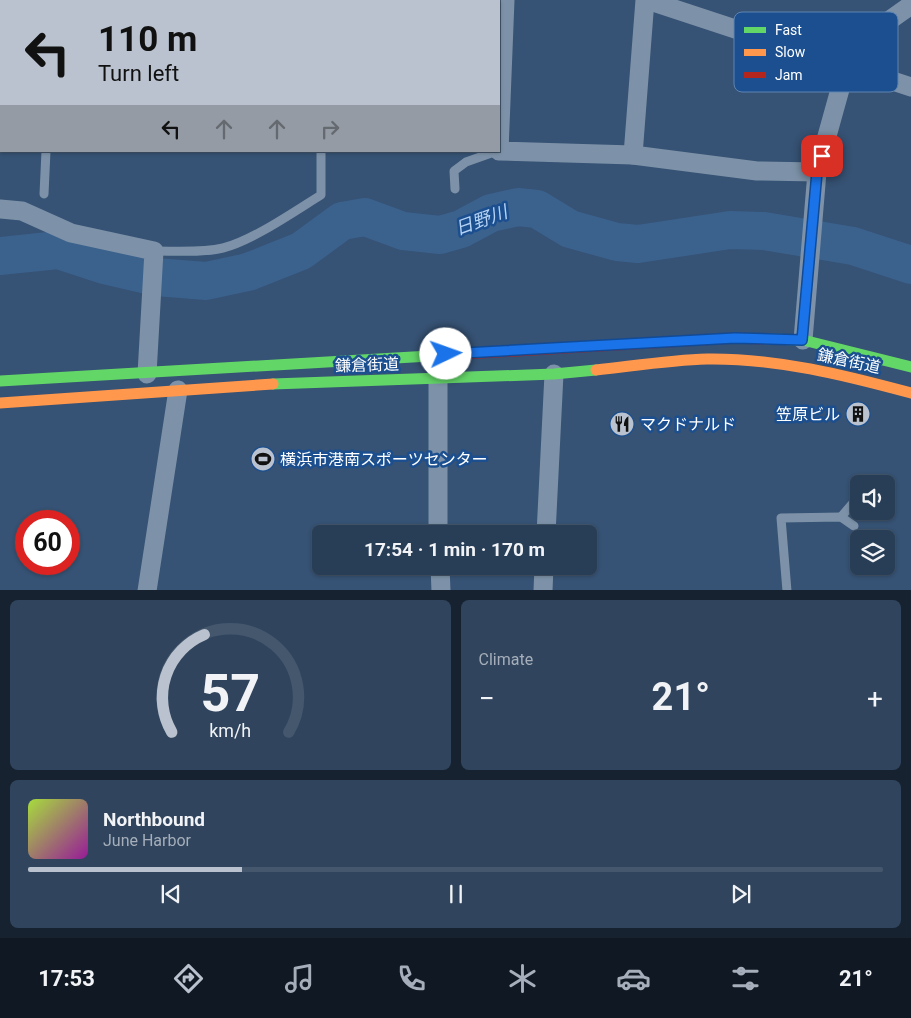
<!DOCTYPE html>
<html lang="en">
<head>
<meta charset="utf-8">
<style>
	:root { --surface:#283e57; --page:#30455d; --text:#f1f3f6; --muted:#a5aeba; --line:#44576d; --accent:#b9c2ce }
	body { margin:0; font-family:Roboto,"Noto Sans JP",sans-serif; background:var(--page); color:var(--text); height:100vh; display:flex; flex-direction:column; font-size:19px; white-space:nowrap }
	* { box-sizing:border-box; margin:0 }
	p { font-size:16px; color:var(--muted) }
	.icon { flex:none; width:28px; height:28px; fill:none; stroke:currentColor; stroke-width:2; stroke-linecap:round; stroke-linejoin:round }
	.map { position:relative; height:590px; overflow:hidden }
	.drawer { display:flex; flex-direction:column; gap:10px; padding:10px; background:#162230; flex:1 }
	.drawer>* { flex:none }
	.guide { position:absolute; left:0px; top:0px; width:500px; height:152px; box-shadow:0 1px 4px #0004,0 0 0 1px var(--line); background:#b9c2ce; color:#111; overflow:hidden }
	.buttons { position:absolute; left:850px; top:475px; display:grid; gap:10px }
	.buttons a { display:grid; place-items:center; width:45px; height:45px; border-radius:8px; background:var(--surface); box-shadow:0 1px 4px #0004,0 0 0 1px var(--line); font-size:25px }
	.speed { position:absolute; left:15px; top:510px; display:flex; gap:10px; font-size:25px; font-weight:700; text-align:center }
	.speed>* { display:grid; place-content:center; width:65px; height:65px; border-radius:50%; background:var(--surface); box-shadow:0 1px 4px #0004,0 0 0 1px var(--line); line-height:1 }
	.speed .limit { border:8px solid #d22; background:#fff; color:#111 }
	.pin { position:absolute; display:grid; place-items:center; width:42px; height:42px; color:#fff; margin:-21px; border-radius:10px; box-shadow:0 2px 8px #0006 }
	.me { position:absolute; width:55px; margin:-28px; rotate:87deg; stroke-linejoin:round; filter:drop-shadow(0 0 4px #0008) }
	.turn { display:flex; align-items:center; gap:18px; height:105px; padding:0 15px; font-size:22px }
	.turn .icon { width:65px; height:65px; stroke-width:2.5 }
	.turn b { display:block; font-size:35px; line-height:42px }
	.lanes { display:flex; align-items:center; height:48px; padding:0 15px; background:#0003; justify-content:center; gap:25px; direction:ltr }
	.lanes .off { opacity:.35 }
	.big { font-size:38px; font-weight:700; line-height:1.1 }
	.drawer .card { flex:1; display:flex; flex-direction:column; justify-content:center; gap:8px; min-width:0; padding:0 18px; border-radius:8px; background:var(--page) }
	.drawer .dial { align-items:center; gap:0 }
	.dial svg { height:130px; overflow:visible; fill:none; stroke:var(--line); stroke-width:7; stroke-linecap:round; text-anchor:middle }
	.dial text { fill:var(--text); stroke:none }
	.song { display:flex; align-items:center; gap:15px }
	.cover { width:60px; height:60px; border-radius:8px; background:linear-gradient(135deg,hsl(80 70% 55%),hsl(300 70% 35%)) }
	.played { height:5px; border-radius:2px; background:linear-gradient(90deg,var(--accent) 25%,var(--line) 25%) }
	.keys { display:flex; justify-content:space-around; direction:ltr }
	.heat { display:flex; justify-content:space-between; align-items:center; font-size:28px; direction:ltr }
	.drawer .tiles { flex:1; display:grid; gap:10px; grid-template-columns:1fr 1fr }
	.card:last-child { grid-column:span 2 }
	.trip { position:absolute; left:312px; top:525px; width:285px; height:50px; border-radius:8px; background:var(--surface); box-shadow:0 1px 4px #0004,0 0 0 1px var(--line); font-weight:700; line-height:50px; text-align:center }
	.dock { display:flex; height:80px; justify-content:space-around; align-items:center; background:#101923; color:var(--muted) }
	.dock .icon { width:35px; height:35px }
	.dock .current { color:var(--accent) }
	.dock b { font-size:22px; color:var(--text) }
	.map>svg:first-child { display:block }
	.lines { fill:none; stroke-linecap:round; stroke-linejoin:round }
	.river { stroke:#3b618d; stroke-width:38 }
	.lane { stroke:#7d92a8; stroke-width:9 }
	.street { stroke:#7d92a8; stroke-width:19 }
	.fast { stroke:#63d668; stroke-width:11 }
	.slow { stroke:#ff974d; stroke-width:11 }
	.jam { stroke:#b3261e; stroke-width:11 }
	.route-casing { stroke:#114b97; stroke-width:12 }
	.route { stroke:#1a73e8; stroke-width:9 }
	.labels { text-anchor:middle; dominant-baseline:central; stroke-width:5; stroke-linejoin:round; paint-order:stroke }
	.street-label { font-size:16px; fill:#fff; stroke:#1b4f8f }
	.poi-label { font-size:16px; fill:#fff; stroke:#1b4f8f; text-anchor:start }
	.water-label { font-size:18px; font-style:italic; fill:#b5d3f5; stroke:#1b4f8f }
	.key { fill:#1b4f8f; stroke:#5f84b1; stroke-width:1 }
	.key-label { font-size:14px; fill:#fff }
</style>
</head>
<body>
<div class="map">
<svg width="911" height="591" viewBox="0 0 911 591">
	<rect width="100%" height="100%" fill="#365274"/>
	<g class="lines">
		<polyline class="river" points="0,256 58,250 104,265 156,277 206,281 248,272 301,251 342,221 365,217 403,231 440,235 461,229 491,213 518,207 537,209 570,229 617,242 638,244 730,230 764,231 853,246 911,265"/>
		<g class="lane">
			<polyline points="44,1 44,0"/>
			<polyline points="323,1 323,0"/>
			<polyline points="455,189 454,171 466,162 497,151"/>
			<polyline points="44,194 46,151"/>
			<path d="M154 251C177 251 201 253 223 248 252 241 295 211 321 195V151"/>
			<polyline points="841,517 853,503"/>
			<polyline points="787,591 781,518 841,517 854,526"/>
		</g>
		<g class="street">
			<polyline points="505,0 499,151 633,155 757,171 817,172"/>
			<polyline points="647,0 911,87"/>
			<polyline points="214,1 214,0"/>
			<polyline points="633,155 645,0"/>
			<polyline points="0,209 22,211 71,233 154,251 147,374"/>
			<polyline points="803,340 817,172 844,75 857,52 880,27 911,5"/>
			<polyline points="438,379 438,534"/>
			<polyline points="546,534 554,374"/>
			<polyline points="440,566 441,591"/>
			<polyline points="147,591 178,390"/>
			<polyline points="543,591 544,566"/>
		</g>
		<g class="fast">
			<polyline points="766,339 803,340 911,367"/>
			<polyline points="0,381 447,355"/>
			<polyline points="273,384 554,374 596,370"/>
		</g>
		<g class="slow">
			<path d="M596 370C633 366 671 360 707 359 777 358 844 375 911 393"/>
			<polyline points="0,403 273,384"/>
		</g>
		<polyline class="jam" points="447,355 735,338 766,339"/>
	</g>
	<g class="lines">
		<defs>
			<polyline id="route" points="446,354 735,338 802,340 817,172 822,156"/>
		</defs>
		<use href="#route" class="route-casing"/>
		<use href="#route" class="route"/>
	</g>
	<defs>
		<symbol id="building-disc" viewBox="-11 -11 22 22"><circle r="9.5" fill="#b9c2ce" stroke="#1b4f8f"/><path d="M-4-6H4V6H1V3H-1V6H-4ZM-2.5-4.3h1.7v1.8h-1.7ZM.8-4.3h1.7v1.8H.8ZM-2.5-1h1.7V.8h-1.7ZM.8-1h1.7V.8H.8Z" fill="#111"/></symbol>
		<symbol id="restaurant-disc" viewBox="-11 -11 22 22"><circle r="9.5" fill="#b9c2ce" stroke="#1b4f8f"/><path d="M-5-6h1v4h1v-4h1v4h1v-4h1v5L-1.5 .5V6h-2V.5L-5-1ZM5-6V6H3V1.5H1.5Q1.5-4 5-6Z" fill="#111"/></symbol>
		<symbol id="stadium-disc" viewBox="-11 -11 22 22"><circle r="9.5" fill="#b9c2ce" stroke="#1b4f8f"/><path d="M0-5a6.5 5 0 1 0 0 10a6.5 5 0 1 0 0-10ZM-3.5-1.8h7v3.6h-7Z" fill="#111"/></symbol>
	</defs>
	<g fill-rule="evenodd">
		<use href="#building-disc" x="844" y="400" width="28" height="28"/>
		<use href="#restaurant-disc" x="608" y="410" width="28" height="28"/>
		<use href="#stadium-disc" x="249" y="445" width="28" height="28"/>
	</g>
	<g class="labels">
		<g class="street-label">
			<text transform="translate(849 361) rotate(12)">鎌倉街道</text>
			<text transform="translate(367 365) rotate(-2)">鎌倉街道</text>
		</g>
		<g class="poi-label">
			<text x="840" y="414" text-anchor="end">笠原ビル</text>
			<text x="640" y="424">マクドナルド</text>
			<text x="280" y="459">横浜市港南スポーツセンター</text>
		</g>
		<g class="water-label">
			<text transform="translate(481 220) rotate(-20)">日野川</text>
		</g>
	</g>
	<rect x="734" y="12" width="164" height="80" rx="8" class="key"/>
	<rect x="744" y="27" width="22" height="6" fill="#63d668"/>
	<rect x="744" y="49" width="22" height="7" fill="#ff974d"/>
	<rect x="744" y="72" width="22" height="6" fill="#b3261e"/>
	<g class="key-label">
		<text x="775" y="35">Fast</text>
		<text x="775" y="57">Slow</text>
		<text x="775" y="80">Jam</text>
	</g>
</svg>
<div class="buttons">
<a><svg class="icon" aria-label="sound" viewBox="0 0 24 24"><path d="M4 9h4l5-4v14l-5-4H4zM17 9q2 3 0 6"/></svg></a>
<a><svg class="icon" aria-label="layers" viewBox="0 0 24 24"><path d="M12 4l9 5-9 5-9-5zM3 14l9 5 9-5"/></svg></a>
</div>
<div class="speed"><div class="limit">60</div></div>
<div class="pin" style="left:822px;top:156px;background:#d93025"><svg class="icon" aria-label="arrive" viewBox="0 0 24 24"><path d="M6 21V4h12l-3 4 3 4H6"/></svg></div>
<svg class="me" style="left:446px;top:354px" viewBox="-20 -20 40 40"><circle r="19" fill="#fff"/><path d="M0-13L10 11 0 6-10 11z" fill="#1a73e8"/></svg>
<div class="trip">17:54 · 1 min · 170 m</div>
<div class="guide">
<div class="turn"><svg class="icon" aria-label="left" viewBox="0 0 24 24"><path d="M17 20v-9H6M10 6l-5 5 5 5"/></svg><div><b>110 m</b>Turn left</div></div>
<div class="lanes"><svg class="icon" aria-label="left" viewBox="0 0 24 24"><path d="M17 20v-9H6M10 6l-5 5 5 5"/></svg><svg class="icon off" aria-label="ahead" viewBox="0 0 24 24"><path d="M12 20V5M6 11l6-6 6 6"/></svg><svg class="icon off" aria-label="ahead" viewBox="0 0 24 24"><path d="M12 20V5M6 11l6-6 6 6"/></svg><svg class="icon off" aria-label="right" viewBox="0 0 24 24"><path d="M7 20v-9h11M14 6l5 5-5 5"/></svg></div>
</div>
</div>
<section class="drawer">
<div class="tiles">
<div class="card dial"><svg viewBox="0 0 100 80">
<path d="M14 69A42 42 0 1 1 86 69"/>
<path d="M14 69A42 42 0 0 1 34 9" stroke="#b9c2ce"/>
<text x="50" y="56" font-size="32" font-weight="700">57</text>
<text x="50" y="72" font-size="11">km/h</text>
</svg></div>
<div class="card"><p>Climate</p>
<div class="heat"><a>−</a><b class="big">21°</b><a>+</a></div>
</div>
<div class="card">
<div class="song"><i class="cover"></i><div><b>Northbound</b><p>June Harbor</p></div></div>
<div class="played"></div>
<div class="keys"><svg class="icon" aria-label="previous" viewBox="0 0 24 24"><path d="M18 5L8 12l10 7zM5 5v14"/></svg><svg class="icon" aria-label="pause" viewBox="0 0 24 24"><path d="M8 5v14M16 5v14"/></svg><svg class="icon" aria-label="next" viewBox="0 0 24 24"><path d="M6 5l10 7-10 7zM19 5v14"/></svg></div>
</div>
</div>
</section>
<nav class="dock">
<b>17:53</b>
<svg class="icon current" aria-label="directions" viewBox="0 0 24 24"><path d="M12 3l9 9-9 9-9-9zM9 14v-3h6M13 9l2 2-2 2"/></svg>
<svg class="icon" aria-label="music" viewBox="0 0 24 24"><path d="M9 18V5l10-2v13"/><circle cx="6" cy="18" r="3"/><circle cx="16" cy="16" r="3"/></svg>
<svg class="icon" aria-label="phone" viewBox="0 0 24 24"><path d="M5 4h4l2 5-3 2q2 4 5 5l2-3 5 2v4C11 20 4 13 5 4z"/></svg>
<svg class="icon" aria-label="climate" viewBox="0 0 24 24"><path d="M12 3v18M4 7l16 10M4 17L20 7"/></svg>
<svg class="icon" aria-label="car" viewBox="0 0 24 24"><path d="M5 17H2v-5l4-1 3-4h7l3 4 3 1v5h-3M9 17h6M6 11h13"/><circle cx="7" cy="17" r="2"/><circle cx="17" cy="17" r="2"/></svg>
<svg class="icon" aria-label="filters" viewBox="0 0 24 24"><path d="M4 7h16M4 17h16"/><circle cx="9" cy="7" r="2"/><circle cx="15" cy="17" r="2"/></svg>
<b>21°</b>
</nav>
</body>
</html>
